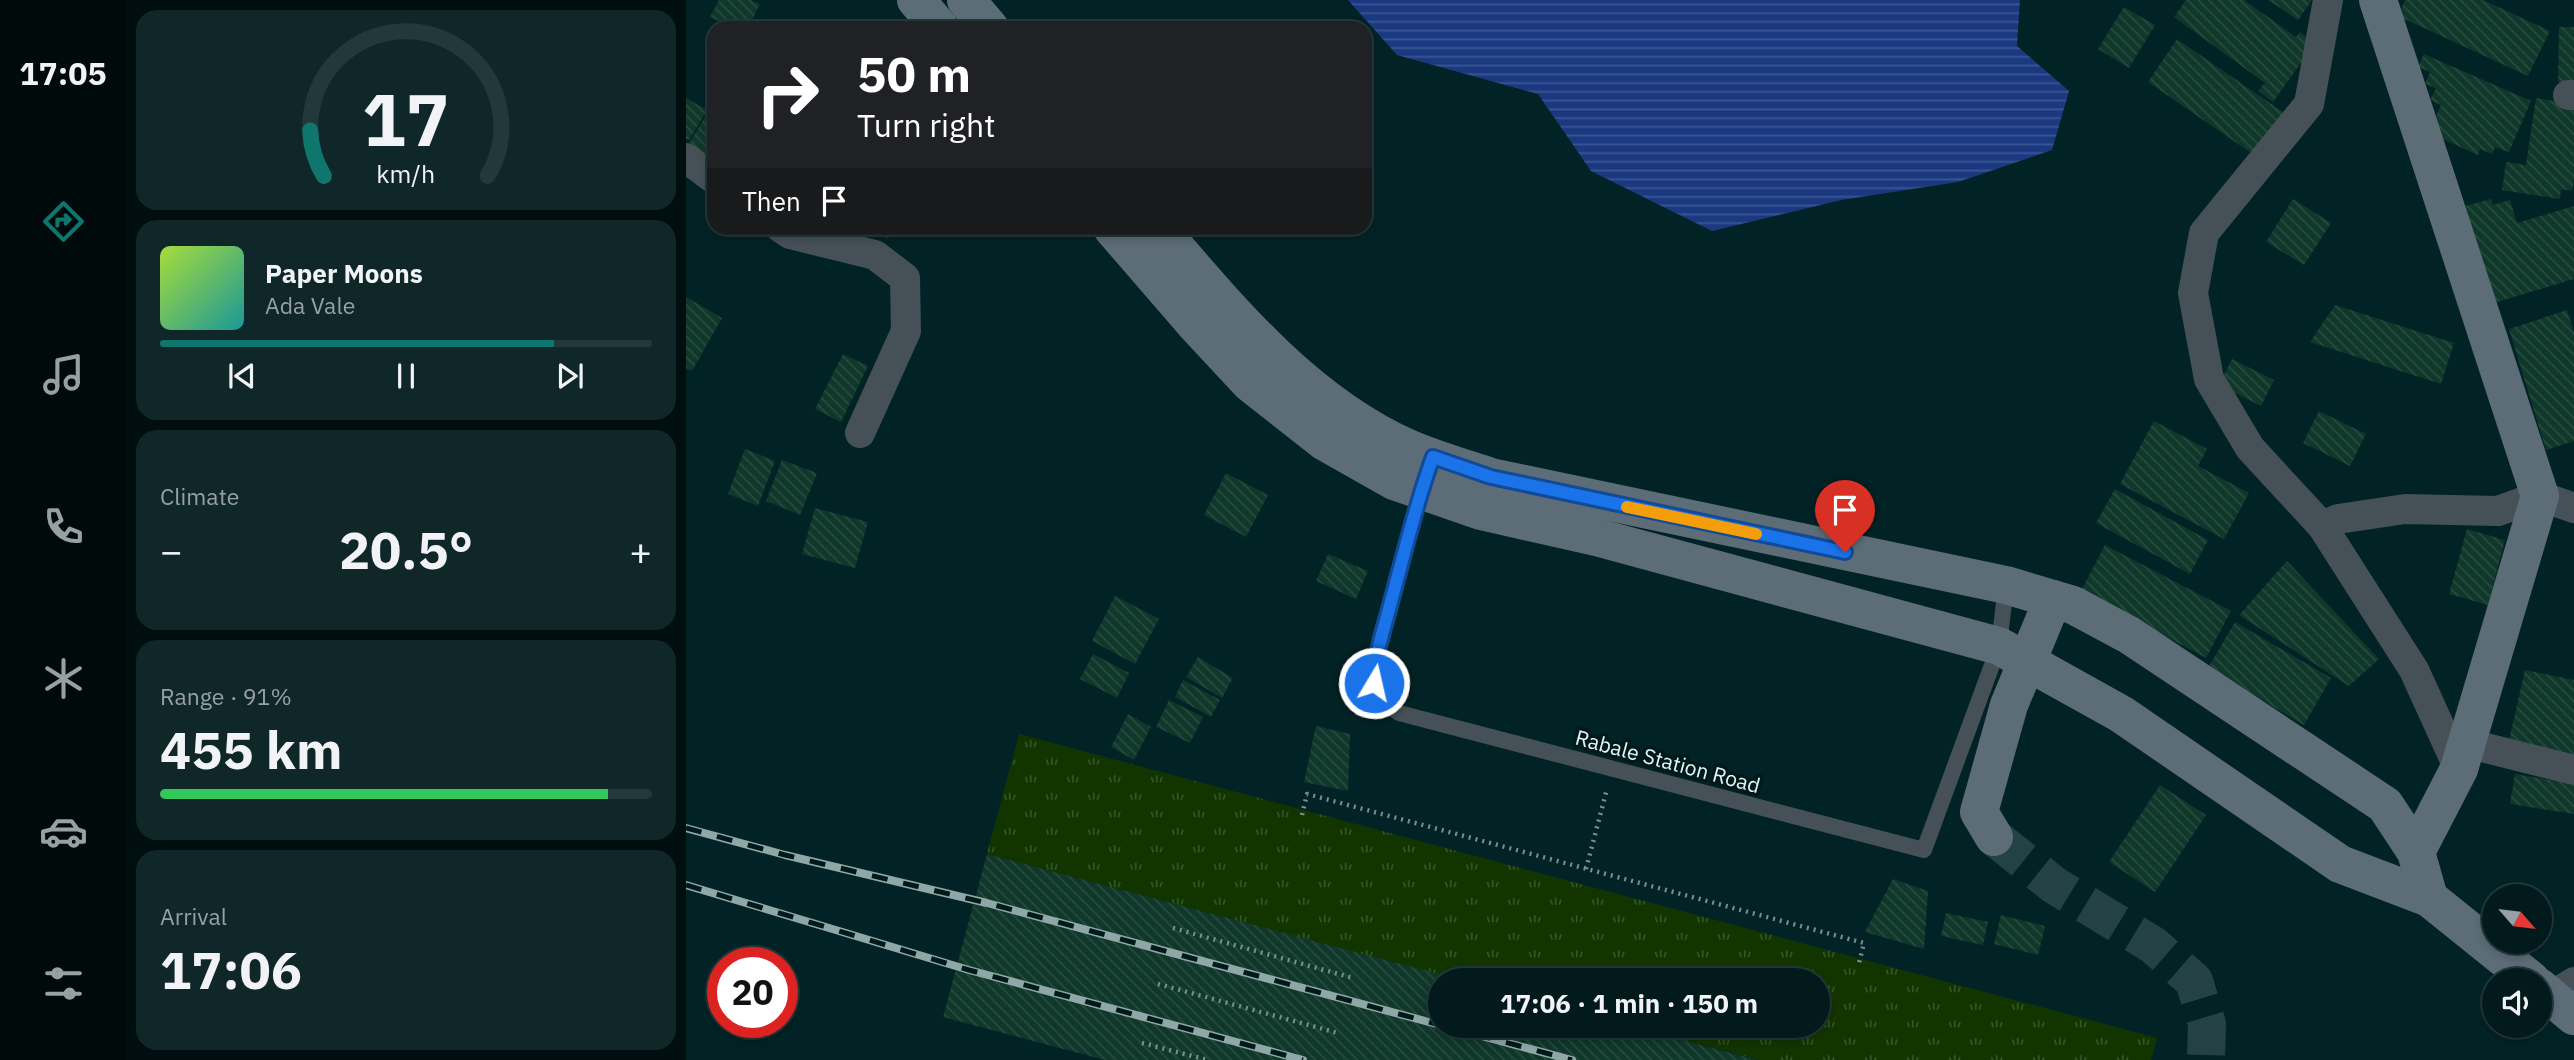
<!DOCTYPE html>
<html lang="en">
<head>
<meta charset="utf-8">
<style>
	:root { --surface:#021a1c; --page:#102729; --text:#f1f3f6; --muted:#96a1a3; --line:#23383b; --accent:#0f766e }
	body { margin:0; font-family:"IBM Plex Sans",sans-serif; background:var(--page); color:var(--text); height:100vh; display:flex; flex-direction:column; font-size:26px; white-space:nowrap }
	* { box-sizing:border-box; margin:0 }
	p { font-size:23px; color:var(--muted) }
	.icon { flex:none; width:38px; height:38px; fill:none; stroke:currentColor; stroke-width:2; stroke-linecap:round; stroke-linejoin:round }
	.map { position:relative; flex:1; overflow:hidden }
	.details { display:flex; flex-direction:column; gap:10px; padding:10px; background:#010e0f; width:560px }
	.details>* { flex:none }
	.hud { position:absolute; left:21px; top:21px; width:665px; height:214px; border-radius:21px; box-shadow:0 4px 10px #0003,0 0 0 2px var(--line); background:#202124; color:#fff; overflow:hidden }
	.needle { width:46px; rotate:118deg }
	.buttons { position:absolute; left:1796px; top:884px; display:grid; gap:14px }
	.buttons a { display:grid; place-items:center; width:70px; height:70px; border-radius:50%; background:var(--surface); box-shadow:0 4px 10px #0003,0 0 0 2px var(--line); font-size:35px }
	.speed { position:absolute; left:21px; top:947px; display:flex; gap:14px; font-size:35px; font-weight:700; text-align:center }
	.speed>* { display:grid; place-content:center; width:91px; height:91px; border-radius:50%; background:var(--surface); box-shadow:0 4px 10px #0003,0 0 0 2px var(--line); line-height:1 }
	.speed .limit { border:10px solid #d22; background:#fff; color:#111 }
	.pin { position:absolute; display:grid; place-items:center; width:60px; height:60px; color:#fff; margin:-72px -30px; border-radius:50% 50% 50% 0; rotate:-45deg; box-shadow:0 0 7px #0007 }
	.pin .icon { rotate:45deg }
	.me { position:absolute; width:77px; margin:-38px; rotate:9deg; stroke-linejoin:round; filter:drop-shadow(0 0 5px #0008) }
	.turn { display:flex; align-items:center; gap:24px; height:147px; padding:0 35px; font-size:32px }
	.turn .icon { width:91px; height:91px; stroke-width:2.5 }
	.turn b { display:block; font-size:49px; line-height:60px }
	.then { display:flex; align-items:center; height:66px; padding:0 35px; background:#0003; gap:14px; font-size:26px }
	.big { font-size:52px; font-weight:700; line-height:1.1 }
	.details .card { flex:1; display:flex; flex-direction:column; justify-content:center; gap:10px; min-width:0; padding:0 24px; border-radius:21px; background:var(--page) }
	.details .dial { align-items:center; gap:0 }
	.dial svg { height:182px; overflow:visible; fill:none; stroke:var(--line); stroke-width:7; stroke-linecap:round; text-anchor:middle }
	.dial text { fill:var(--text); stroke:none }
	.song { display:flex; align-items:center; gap:21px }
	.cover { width:84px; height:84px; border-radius:10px; background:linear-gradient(135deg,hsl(80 70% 55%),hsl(180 70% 35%)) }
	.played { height:7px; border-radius:4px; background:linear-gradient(90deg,var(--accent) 80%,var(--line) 80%) }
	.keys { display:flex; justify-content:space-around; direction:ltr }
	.heat { display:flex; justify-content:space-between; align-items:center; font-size:38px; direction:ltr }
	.charge { height:10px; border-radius:5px; background:linear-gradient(90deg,#34c759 91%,var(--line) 0) }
	.trip { position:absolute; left:742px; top:968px; width:402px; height:70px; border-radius:35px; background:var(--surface); box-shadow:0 4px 10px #0003,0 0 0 2px var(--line); font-weight:700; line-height:70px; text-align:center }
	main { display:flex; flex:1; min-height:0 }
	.dock { display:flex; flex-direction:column; width:126px; justify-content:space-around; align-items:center; background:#010a0b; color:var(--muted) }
	.dock .icon { width:49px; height:49px }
	.dock .selected { color:var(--accent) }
	.dock b { font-size:32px; color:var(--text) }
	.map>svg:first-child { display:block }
	.grass { fill:url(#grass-tufts) }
	.water { fill:url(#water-rules) }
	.building { fill:url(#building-back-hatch) }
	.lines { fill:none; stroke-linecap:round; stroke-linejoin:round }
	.secondary-tunnel { stroke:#244244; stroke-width:38; stroke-dasharray:38 19; stroke-linecap:butt }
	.path { stroke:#779091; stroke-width:4.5; stroke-dasharray:2 5; stroke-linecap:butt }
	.lane { stroke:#465157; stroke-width:16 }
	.street { stroke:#465157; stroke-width:30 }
	.secondary { stroke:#5c6d77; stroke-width:38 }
	.rail-casing { stroke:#90a7a8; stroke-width:8 }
	.rail { stroke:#00191b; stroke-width:5; stroke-dasharray:16; stroke-linecap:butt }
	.route-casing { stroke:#114b97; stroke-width:18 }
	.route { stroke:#1a73e8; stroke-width:12 }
	.slow { stroke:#f59e0b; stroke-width:12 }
	.labels { text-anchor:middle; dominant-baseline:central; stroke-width:7; stroke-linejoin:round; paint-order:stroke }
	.street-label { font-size:21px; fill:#e3f5f5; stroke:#00191b }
</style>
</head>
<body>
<main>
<nav class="dock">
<b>17:05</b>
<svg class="icon selected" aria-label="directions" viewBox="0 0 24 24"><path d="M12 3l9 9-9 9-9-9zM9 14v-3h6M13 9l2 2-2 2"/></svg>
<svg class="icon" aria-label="music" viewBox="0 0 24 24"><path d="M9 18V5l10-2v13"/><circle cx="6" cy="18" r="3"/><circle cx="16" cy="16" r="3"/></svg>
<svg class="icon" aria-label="phone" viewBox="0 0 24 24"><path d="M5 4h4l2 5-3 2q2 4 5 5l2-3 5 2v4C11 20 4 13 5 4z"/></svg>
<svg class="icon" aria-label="climate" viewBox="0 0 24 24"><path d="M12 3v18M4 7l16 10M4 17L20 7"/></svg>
<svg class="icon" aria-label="car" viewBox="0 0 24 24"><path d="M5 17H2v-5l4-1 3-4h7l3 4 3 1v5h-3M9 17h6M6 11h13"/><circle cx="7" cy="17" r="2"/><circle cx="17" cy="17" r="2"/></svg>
<svg class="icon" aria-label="filters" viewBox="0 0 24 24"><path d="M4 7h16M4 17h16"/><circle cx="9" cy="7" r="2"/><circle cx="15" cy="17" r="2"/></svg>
</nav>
<section class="details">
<div class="card dial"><svg viewBox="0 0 100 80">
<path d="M14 69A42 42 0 1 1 86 69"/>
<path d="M14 69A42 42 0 0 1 8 49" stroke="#0f766e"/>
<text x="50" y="56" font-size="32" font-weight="700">17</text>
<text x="50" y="72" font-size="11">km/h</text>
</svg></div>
<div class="card">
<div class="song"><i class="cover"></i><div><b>Paper Moons</b><p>Ada Vale</p></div></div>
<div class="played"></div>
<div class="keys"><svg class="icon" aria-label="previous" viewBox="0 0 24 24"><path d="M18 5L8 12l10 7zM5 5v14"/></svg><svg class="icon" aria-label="pause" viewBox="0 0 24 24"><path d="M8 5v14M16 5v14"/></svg><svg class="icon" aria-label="next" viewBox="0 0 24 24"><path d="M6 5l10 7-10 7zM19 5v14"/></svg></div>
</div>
<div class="card"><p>Climate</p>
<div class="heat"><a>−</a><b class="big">20.5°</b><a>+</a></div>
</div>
<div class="card"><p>Range · 91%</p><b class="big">455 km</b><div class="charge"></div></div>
<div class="card"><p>Arrival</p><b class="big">17:06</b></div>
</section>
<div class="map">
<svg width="1888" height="1060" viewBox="0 0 1888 1060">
	<defs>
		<pattern id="grass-tufts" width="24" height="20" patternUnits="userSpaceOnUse" patternTransform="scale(1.75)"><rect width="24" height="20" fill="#123500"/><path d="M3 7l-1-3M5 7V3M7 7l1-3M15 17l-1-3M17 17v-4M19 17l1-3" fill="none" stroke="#345326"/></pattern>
		<pattern id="water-rules" width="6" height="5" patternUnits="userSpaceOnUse" patternTransform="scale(1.75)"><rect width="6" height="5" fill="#1b3980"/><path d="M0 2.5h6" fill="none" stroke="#3c5693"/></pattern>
		<pattern id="building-back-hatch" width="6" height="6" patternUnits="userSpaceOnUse" patternTransform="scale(1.75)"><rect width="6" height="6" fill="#0f372a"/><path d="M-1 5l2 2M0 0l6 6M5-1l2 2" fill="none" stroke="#264b3f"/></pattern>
	</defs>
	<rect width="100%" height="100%" fill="#022325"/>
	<polygon class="grass" points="333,734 1471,1038 1465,1060 1074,1060 945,1026 1132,1026 1132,980 774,980 301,854"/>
	<polygon class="water" points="662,0 1334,0 1331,46 1383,91 1366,150 1272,182 1155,200 1026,231 905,171 852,94 711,55"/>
	<g class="building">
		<polygon points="33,0 65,0 74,4 62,28 46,28 24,17"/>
		<polygon points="1500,0 1558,0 1610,37 1614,32 1629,43 1587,102 1572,91 1579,83 1488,17"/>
		<polygon points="1582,0 1626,0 1612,20"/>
		<polygon points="1719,0 1797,0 1864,31 1842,76 1712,16"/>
		<polygon points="1438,7 1469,25 1443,68 1412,49"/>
		<polygon points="1873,27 1888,27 1888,82 1872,82"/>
		<polygon points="1491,39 1604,117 1571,157 1462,82"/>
		<polygon points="1738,54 1845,101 1823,152 1809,147 1806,154 1794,149 1792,155 1743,133 1755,105 1744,100 1750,88 1739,84 1744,72 1732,67"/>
		<polygon points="0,98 21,110 3,140 0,139"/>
		<polygon points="1850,98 1888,104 1888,179 1886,191 1875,189 1874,199 1816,190 1820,162 1840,165"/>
		<polygon points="28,102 28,164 1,147"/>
		<polygon points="1607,199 1645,223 1618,265 1580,242"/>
		<polygon points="1805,199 1807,205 1824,200 1831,223 1888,206 1888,279 1808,303 1779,206"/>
		<polygon points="180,228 207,228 202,239"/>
		<polygon points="0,297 36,318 6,371 0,368"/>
		<polygon points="1649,305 1768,343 1755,384 1624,342"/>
		<polygon points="1881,310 1888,332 1888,441 1860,450 1823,329"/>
		<polygon points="157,354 182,366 155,422 129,409"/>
		<polygon points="1546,359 1588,380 1575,406 1533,385"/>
		<polygon points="1633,411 1680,434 1664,466 1617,443"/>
		<polygon points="1468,421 1521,449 1512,466 1563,493 1538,539 1434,484"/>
		<polygon points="59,449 89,461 72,506 42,494"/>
		<polygon points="96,460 131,473 114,515 80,501"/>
		<polygon points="540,473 582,495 560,537 518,515"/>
		<polygon points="1429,489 1522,540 1504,574 1410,523"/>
		<polygon points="129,508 182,522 169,568 116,554"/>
		<polygon points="1781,529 1819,540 1802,605 1763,594"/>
		<polygon points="1419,545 1545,611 1520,658 1395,591"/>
		<polygon points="642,554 682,571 670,599 630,581"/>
		<polygon points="1601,561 1693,659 1663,686 1553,615"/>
		<polygon points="429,596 473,619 449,664 406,641"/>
		<polygon points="1549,622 1645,678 1618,725 1522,668"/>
		<polygon points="407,654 443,673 431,698 394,679"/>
		<polygon points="512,657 547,678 536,698 500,677"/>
		<polygon points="1839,670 1888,680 1888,759 1822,745"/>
		<polygon points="497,680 534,700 525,717 489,697"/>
		<polygon points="483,700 517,717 504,743 470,727"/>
		<polygon points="442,714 465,727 448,760 425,747"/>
		<polygon points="630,726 664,734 662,791 618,782"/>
		<polygon points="1829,774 1888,784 1888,814 1824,804"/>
		<polygon points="1474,785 1520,815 1469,892 1423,862"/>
		<polygon points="301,854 771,979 754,980 754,1026 945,1026 1071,1060 419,1060 257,1017"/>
		<polygon points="1207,879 1242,891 1238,949 1179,932"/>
		<polygon points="1260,913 1302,922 1297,945 1255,936"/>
		<polygon points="1315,915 1359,926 1352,955 1308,944"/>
	</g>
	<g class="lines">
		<polyline class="secondary-tunnel" points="1308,837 1368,885 1467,945 1508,981 1521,1024 1520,1060"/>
		<g class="path">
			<polyline points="616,815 621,794 1178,943 1173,963"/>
			<polyline points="900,869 921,789"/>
			<polyline points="487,928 667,978"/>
			<polyline points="472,984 652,1033"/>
			<polyline points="456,1043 522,1060"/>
		</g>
		<path class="lane" d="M735 489 688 669C688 691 695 702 713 713L1238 850 1313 646 1320 585"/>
		<g class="street">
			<polyline points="1642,0 1623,104 1518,233 1507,293 1523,379 1564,448 1636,526 1728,670 1773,769"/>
			<polyline points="1882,95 1888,95"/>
			<polyline points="0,158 28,179"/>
			<polyline points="95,228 104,234 189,255 219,278 220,331 174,433"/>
			<polyline points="1636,526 1652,519 1719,509 1812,511 1854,496 1888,508"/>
			<polyline points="1780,743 1888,770"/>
			<polyline points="1865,996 1888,982"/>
		</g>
		<g class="secondary">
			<polyline points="230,0 254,28"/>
			<polyline points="280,0 304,28"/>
			<polyline points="1692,0 1854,496 1773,769 1730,852"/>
			<polyline points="426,228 510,325 564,383 639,442 708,481 795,511 910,537 1313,646 1435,714 1654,864 1743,898 1845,980"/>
			<path d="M473 228C544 311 621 404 724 449 750 460 778 468 805 477L1320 585 1387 605 1443 635 1699 805 1730 852 1743 898"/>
			<polyline points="1308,837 1293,812 1323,705 1367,599"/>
			<polyline points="1853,987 1888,1016"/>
		</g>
		<defs>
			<g id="rail">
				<polyline points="0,828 99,855 301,903 754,1025"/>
				<polyline points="0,885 283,970 617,1060"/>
				<polyline points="758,1026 886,1060"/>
			</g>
		</defs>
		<use href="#rail" class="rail-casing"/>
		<use href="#rail" class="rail"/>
	</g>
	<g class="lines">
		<defs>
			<path id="route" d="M688 683C688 655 699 626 706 598 719 551 730 503 747 457L805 477 1159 552"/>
		</defs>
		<use href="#route" class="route-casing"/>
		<use href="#route" class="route"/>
		<polyline class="slow" points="941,507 1070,534"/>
	</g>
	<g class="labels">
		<g class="street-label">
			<text transform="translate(982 761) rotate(15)">Rabale Station Road</text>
		</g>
	</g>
</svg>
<div class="buttons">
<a><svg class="needle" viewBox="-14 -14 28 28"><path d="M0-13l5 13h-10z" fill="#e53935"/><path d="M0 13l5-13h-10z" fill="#96a1a3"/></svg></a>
<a><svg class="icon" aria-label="sound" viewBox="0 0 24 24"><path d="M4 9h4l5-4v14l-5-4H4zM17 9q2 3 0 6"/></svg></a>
</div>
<div class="speed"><div class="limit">20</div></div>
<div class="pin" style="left:1159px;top:552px;background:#d93025"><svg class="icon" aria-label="arrive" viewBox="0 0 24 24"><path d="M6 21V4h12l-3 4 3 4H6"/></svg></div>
<svg class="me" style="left:688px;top:683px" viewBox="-20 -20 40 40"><circle r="17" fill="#1a73e8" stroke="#fff" stroke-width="3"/><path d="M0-11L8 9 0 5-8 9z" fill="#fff"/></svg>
<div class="trip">17:06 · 1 min · 150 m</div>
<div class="hud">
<div class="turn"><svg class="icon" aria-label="right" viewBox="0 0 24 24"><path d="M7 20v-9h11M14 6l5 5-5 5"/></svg><div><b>50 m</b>Turn right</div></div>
<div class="then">Then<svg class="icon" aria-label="arrive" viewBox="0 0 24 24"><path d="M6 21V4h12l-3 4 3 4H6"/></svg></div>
</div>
</div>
</main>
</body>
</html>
